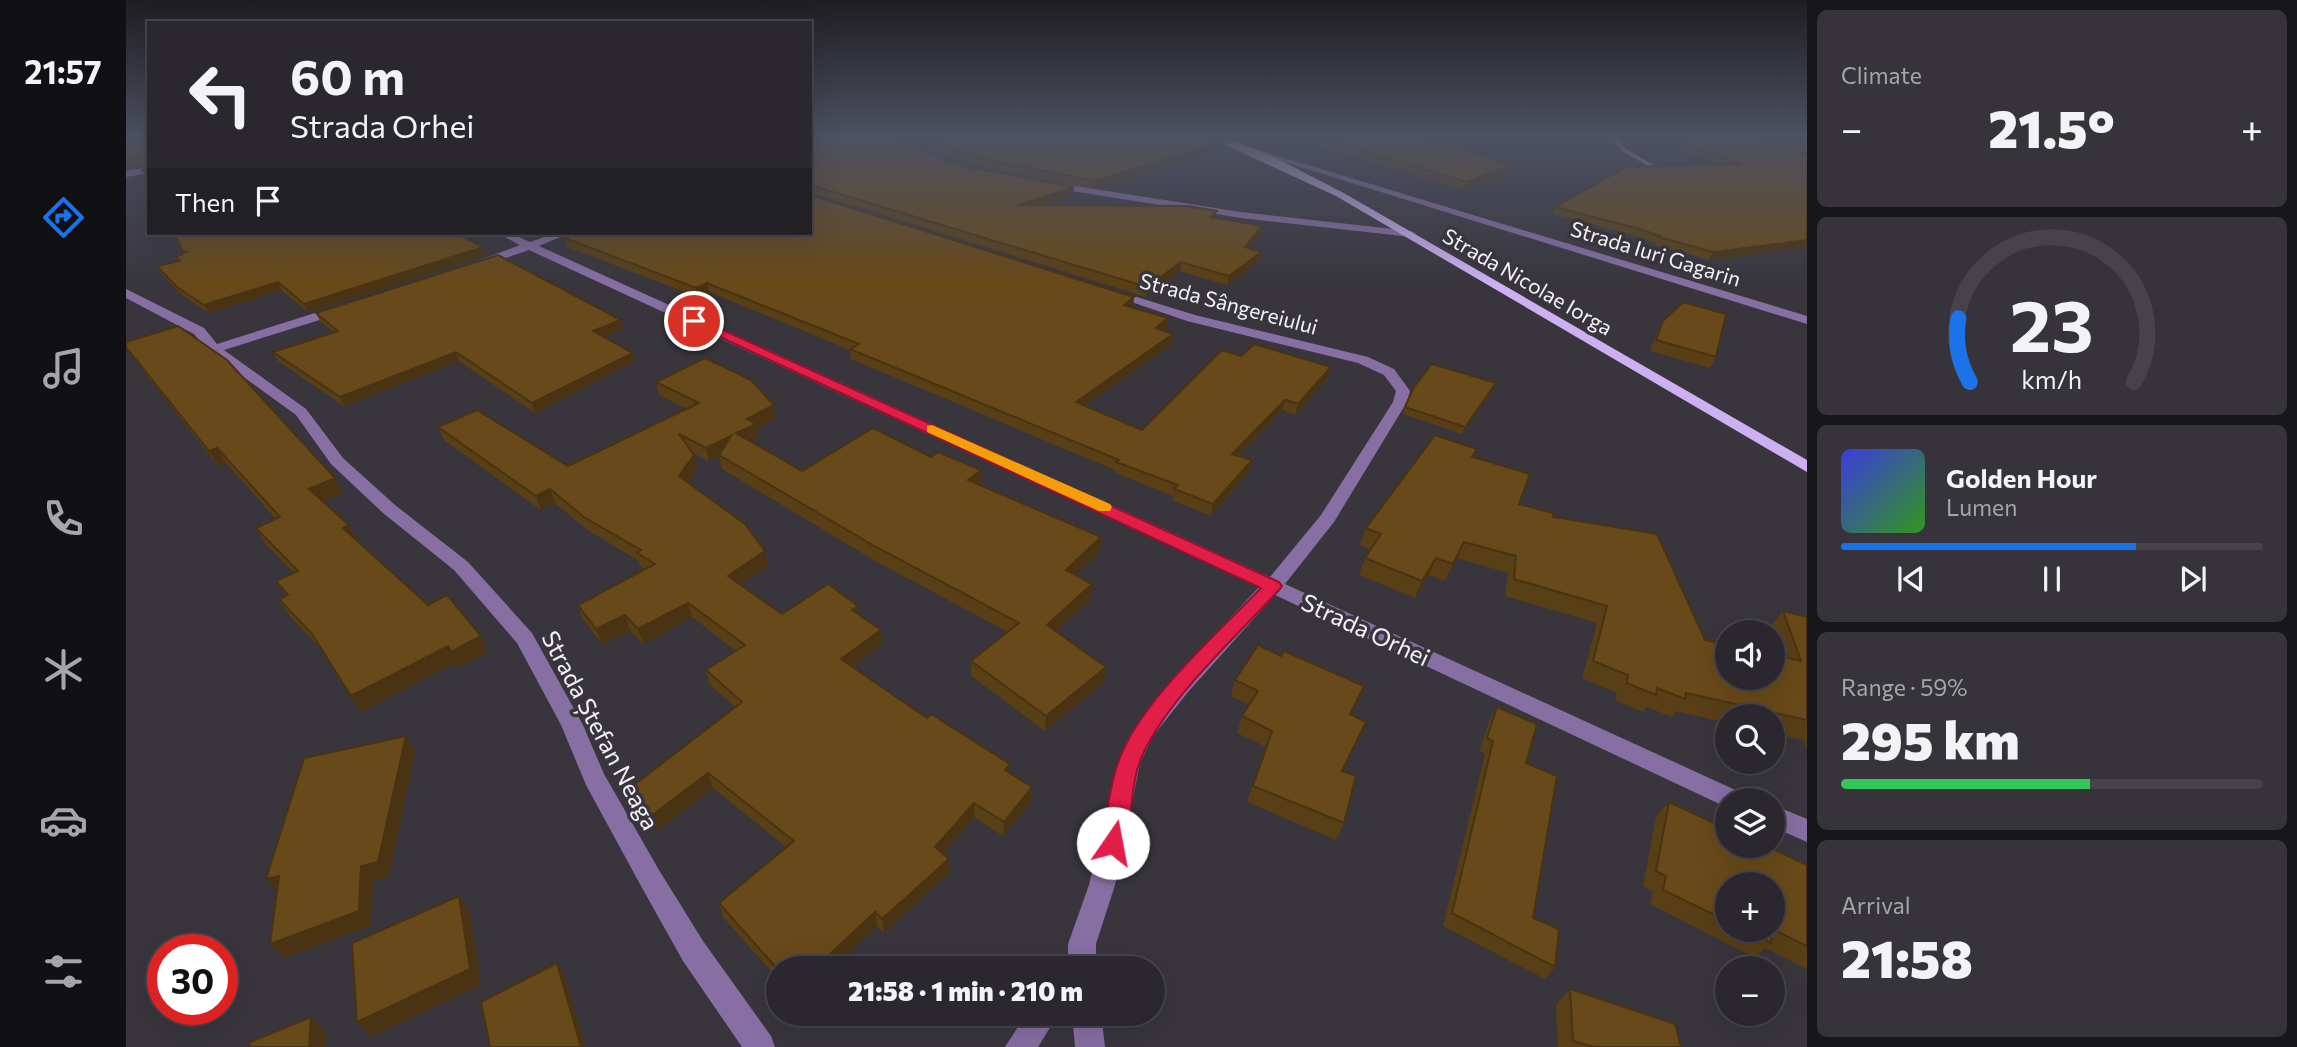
<!DOCTYPE html>
<html lang="en">
<head>
<meta charset="utf-8">
<style>
	:root { --surface:#2a282e; --page:#36343a; --text:#f1f3f6; --muted:#a5a6aa; --line:#46444a; --accent:#1a73e8 }
	body { margin:0; font-family:Commissioner,sans-serif; background:var(--page); color:var(--text); height:100vh; display:flex; flex-direction:column; font-size:26px; white-space:nowrap }
	* { box-sizing:border-box; margin:0 }
	p { font-size:23px; color:var(--muted) }
	.icon { flex:none; width:38px; height:38px; fill:none; stroke:currentColor; stroke-width:2; stroke-linecap:round; stroke-linejoin:round }
	.map { position:relative; flex:1; overflow:hidden }
	.details { display:flex; flex-direction:column; gap:10px; padding:10px; background:#171619; width:490px }
	.details>* { flex:none }
	.banner { position:absolute; left:21px; top:21px; width:665px; height:214px; border-radius:0px; box-shadow:0 7px 28px #0002,0 0 0 2px var(--line); background:#2a282e; color:var(--text); overflow:hidden }
	.controls { position:absolute; left:1589px; top:620px; display:grid; gap:14px }
	.controls a { display:grid; place-items:center; width:70px; height:70px; border-radius:50%; background:var(--surface); box-shadow:0 7px 28px #0002,0 0 0 2px var(--line); font-size:35px }
	.speed { position:absolute; left:21px; top:934px; display:flex; gap:14px; font-size:35px; font-weight:700; text-align:center }
	.speed>* { display:grid; place-content:center; width:91px; height:91px; border-radius:50%; background:var(--surface); box-shadow:0 7px 28px #0002,0 0 0 2px var(--line); line-height:1 }
	.speed .limit { border:10px solid #d22; background:#fff; color:#111 }
	.pin { position:absolute; display:grid; place-items:center; width:60px; height:60px; color:#fff; margin:-30px; border:4px solid #fff; border-radius:50%; box-shadow:0 2px 7px #0007 }
	.me { position:absolute; width:77px; margin:-38px; rotate:12deg; stroke-linejoin:round; filter:drop-shadow(0 0 5px #0008) }
	.turn { display:flex; align-items:center; gap:24px; height:147px; padding:0 28px; font-size:32px }
	.turn .icon { width:91px; height:91px; stroke-width:2.5 }
	.turn b { display:block; font-size:49px; line-height:60px }
	.then { display:flex; align-items:center; height:66px; padding:0 28px; background:#0003; gap:14px; font-size:26px }
	.big { font-size:52px; font-weight:800; line-height:1.1 }
	.details .card { flex:1; display:flex; flex-direction:column; justify-content:center; gap:10px; min-width:0; padding:0 24px; border-radius:10px; background:var(--page) }
	.details .dial { align-items:center; gap:0 }
	.dial svg { height:182px; overflow:visible; fill:none; stroke:var(--line); stroke-width:7; stroke-linecap:round; text-anchor:middle }
	.dial text { fill:var(--text); stroke:none }
	.song { display:flex; align-items:center; gap:21px }
	.cover { width:84px; height:84px; border-radius:10px; background:linear-gradient(135deg,hsl(240 70% 55%),hsl(110 70% 35%)) }
	.played { height:7px; border-radius:4px; background:linear-gradient(90deg,var(--accent) 70%,var(--line) 70%) }
	.keys { display:flex; justify-content:space-around; direction:ltr }
	.heat { display:flex; justify-content:space-between; align-items:center; font-size:38px; direction:ltr }
	.charge { height:10px; border-radius:5px; background:linear-gradient(90deg,#34c759 59%,var(--line) 0) }
	.trip { position:absolute; left:640px; top:956px; width:399px; height:70px; border-radius:35px; background:var(--surface); box-shadow:0 7px 28px #0002,0 0 0 2px var(--line); font-weight:800; line-height:70px; text-align:center }
	main { display:flex; flex:1; min-height:0 }
	.tabs { display:flex; flex-direction:column; width:126px; justify-content:space-around; align-items:center; background:#111012; color:var(--muted) }
	.tabs .icon { width:49px; height:49px }
	.tabs .selected { color:var(--accent) }
	.tabs b { font-size:32px; color:var(--text) }
	.map>svg:first-child { display:block }
	.lines { fill:none; stroke-linecap:round; stroke-linejoin:round }
	.stream { fill:#ae92cd; fill-rule:evenodd }
	.minor { fill:#876ea3; fill-rule:evenodd }
	.major { fill:#cdb0f1; fill-rule:evenodd }
	.wall { fill:#593f16; fill-rule:evenodd }
	.shaded-wall { fill:#493312 }
	.building { fill:#684919; stroke:#493312; stroke-width:2 }
	.route { fill:#e11d48; stroke:#92132f; stroke-width:2 }
	.slow { fill:#f59e0b }
	.labels { text-anchor:middle; dominant-baseline:central; stroke-width:7; stroke-linejoin:round; paint-order:stroke }
	.far-street-label { font-size:21px; fill:#f4f2f8; stroke:#38353d }
	.street-label { font-size:24px; fill:#f4f2f8; stroke:#38353d }
</style>
</head>
<body>
<main>
<nav class="tabs">
<b>21:57</b>
<svg class="icon selected" aria-label="directions" viewBox="0 0 24 24"><path d="M12 3l9 9-9 9-9-9zM9 14v-3h6M13 9l2 2-2 2"/></svg>
<svg class="icon" aria-label="music" viewBox="0 0 24 24"><path d="M9 18V5l10-2v13"/><circle cx="6" cy="18" r="3"/><circle cx="16" cy="16" r="3"/></svg>
<svg class="icon" aria-label="phone" viewBox="0 0 24 24"><path d="M5 4h4l2 5-3 2q2 4 5 5l2-3 5 2v4C11 20 4 13 5 4z"/></svg>
<svg class="icon" aria-label="climate" viewBox="0 0 24 24"><path d="M12 3v18M4 7l16 10M4 17L20 7"/></svg>
<svg class="icon" aria-label="car" viewBox="0 0 24 24"><path d="M5 17H2v-5l4-1 3-4h7l3 4 3 1v5h-3M9 17h6M6 11h13"/><circle cx="7" cy="17" r="2"/><circle cx="17" cy="17" r="2"/></svg>
<svg class="icon" aria-label="filters" viewBox="0 0 24 24"><path d="M4 7h16M4 17h16"/><circle cx="9" cy="7" r="2"/><circle cx="15" cy="17" r="2"/></svg>
</nav>
<div class="map">
<svg width="1681" height="1047" viewBox="0 0 1681 1047">
	<rect width="100%" height="100%" fill="#38353d"/>
	<g class="lines">
		<polygon class="stream" points="1485,137 1491,137 1500,149 1541,173 1536,174 1496,151"/>
		<g class="minor">
			<polygon points="1113,144 1681,316 1681,324 1113,148"/>
			<polygon points="23,167 23,173 0,177 0,171"/>
			<polygon points="924,182 1115,212 1285,231 1290,234 1285,237 1115,218 921,187 919,185"/>
			<polygon points="371,233 384,233 404,242 430,233 444,233 413,246 1144,577 1195,515 1267,402 1270,391 1258,375 1232,363 1061,321 982,294 988,290 1069,315 1242,357 1268,369 1284,391 1281,402 1208,522 1159,584 1616,793 1620,800 1601,800 1600,807 1149,595 1062,692 1027,736 1014,763 989,885 970,944 970,968 942,968 942,944 963,885 994,756 1011,724 1046,680 1133,587 403,250 359,265 351,265 351,261 394,245"/>
			<polygon points="0,289 78,328 91,344 208,307 216,307 216,313 98,350 180,409 217,458 269,505 342,562 406,633 457,725 478,774 533,870 577,941 645,1036 649,1047 616,1047 557,961 515,886 460,785 435,725 391,643 328,570 257,513 205,464 170,415 83,352 68,334 0,298"/>
			<polygon points="1647,805 1681,819 1681,842 1647,827"/>
			<polygon points="901,1013 933,1013 912,1047 879,1047"/>
			<polygon points="946,1013 975,1013 979,1047 949,1047"/>
		</g>
		<path class="major" d="M1082 137C1117 137 1183 176 1216 192L1681 460V472L1210 196Z"/>
	</g>
	<g class="wall">
		<polygon points="0,137 23,137 23,178 19,176 16,170 21,168 21,165 0,165"/>
		<polygon points="684,137 783,145 836,166 948,187 947,195 917,205 1090,218 1136,226 1134,235 1123,248 1135,252 1134,261 1101,285 1054,271 1020,297 684,192"/>
		<polygon points="780,137 1093,137 1098,147 968,189 862,168 824,157"/>
		<polygon points="1095,137 1128,137 1115,141"/>
		<polygon points="1152,137 1292,137 1384,173 1337,190 1168,138 1161,140"/>
		<polygon points="1549,137 1629,137 1681,156 1681,247 1583,260 1529,245 1529,243 1507,235 1426,214 1429,207 1595,165 1555,150"/>
		<polygon points="1637,137 1681,137 1681,152"/>
		<polygon points="439,238 1008,297 1007,306 1006,307 1042,318 1041,328 1038,331 1046,344 959,405 1016,430 1115,356 1202,377 1169,415 1156,410 1112,456 1123,471 1085,516 1046,500 1047,496 989,473 989,470 725,359 724,350 583,292 572,297 441,247"/>
		<polygon points="360,255 182,312 155,290 83,313 56,295 36,274 31,266 53,261 50,257"/>
		<polygon points="190,313 497,329 477,337 509,361 409,413 333,361 218,406 152,361 147,352 208,332 194,321"/>
		<polygon points="1537,321 1590,357 1584,368 1524,351 1531,332"/>
		<polygon points="0,347 217,493 197,501 231,540 302,605 362,652 333,667 330,662 235,712 195,649 163,615 153,599 160,596 150,581 168,573 139,543 130,528 150,519 100,463 92,466 6,356"/>
		<polygon points="530,382 650,418 630,429 632,438 624,441 676,471 805,457 855,470 854,485 975,537 974,552 949,575 965,599 929,631 980,667 978,682 919,731 845,676 845,661 882,632 751,562 596,469 593,456 583,461 567,453 571,469 562,483 639,551 642,566 614,585 656,614 732,606 733,614 755,630 756,645 726,667 801,718 884,764 884,774 906,787 905,802 877,836 848,817 817,854 823,859 823,873 758,933 751,926 653,968 653,980 597,917 593,903 660,847 587,788 531,831 514,800 508,785 609,707 584,685 580,670 610,651 566,617 517,644 504,630 476,644 457,619 452,605 519,570 515,567 513,561 463,531 429,503 415,510 318,440 312,427 442,466 561,409 533,395"/>
		<polygon points="1367,390 1336,434 1277,414 1279,407"/>
		<polygon points="1351,449 1347,457 1393,504 1427,517 1579,640 1653,656 1647,638 1647,632 1645,632 1643,628 1657,611 1681,617 1681,750 1678,740 1647,733 1647,716 1601,716 1601,723 1550,711 1546,717 1521,707 1517,712 1489,700 1491,693 1456,678 1471,623 1379,596 1382,573 1331,558 1319,581 1303,575 1289,598 1233,575 1239,558 1245,550 1234,545 1240,528"/>
		<polygon points="1109,680 1231,703 1225,715 1240,722 1217,771 1218,823 1210,840 1121,802 1140,747 1111,733 1116,716 1123,705 1105,696"/>
		<polygon points="1371,707 1400,763 1407,918 1429,967 1419,979 1317,926 1359,754 1353,751 1364,720"/>
		<path d="M1543 802 1681 865V969L1639 948 1629 958 1524 904 1527 891 1517 886 1530 817ZM1601 884 1647 929H1601Z"/>
		<polygon points="1444,989 1555,1047 1432,1047 1430,1004"/>
	</g>
	<g class="shaded-wall">
		<polygon points="1116,137 1128,137 1115,141"/>
		<polygon points="1099,140 1098,147 968,189 969,181"/>
		<polygon points="1387,165 1384,173 1337,190 1340,182"/>
		<polygon points="948,187 947,195 891,213 892,205"/>
		<polygon points="1136,226 1134,235 1117,256 1119,247"/>
		<polygon points="1681,240 1681,247 1583,260 1587,252"/>
		<polygon points="357,247 360,255 182,312 178,304"/>
		<polygon points="1135,252 1134,261 1101,285 1103,276"/>
		<polygon points="1055,262 1054,271 1020,297 1021,287"/>
		<polygon points="152,282 155,290 83,313 78,305"/>
		<polygon points="581,283 583,292 572,297 570,288"/>
		<polygon points="1008,297 1007,306 996,314 998,305"/>
		<polygon points="1042,318 1041,328 1029,338 1030,328"/>
		<polygon points="495,320 497,329 469,340 467,331"/>
		<polygon points="1047,334 1046,344 949,412 950,402"/>
		<polygon points="330,352 333,361 218,406 214,397"/>
		<polygon points="507,353 509,361 409,413 406,403"/>
		<polygon points="1205,367 1202,377 1169,415 1172,404"/>
		<polygon points="1370,383 1367,390 1336,434 1339,427"/>
		<polygon points="1159,400 1156,410 1103,464 1106,454"/>
		<polygon points="648,405 650,418 630,429 632,438 613,447 610,433 621,419"/>
		<polygon points="605,436 608,449 583,461 580,448"/>
		<polygon points="91,448 100,463 92,466 83,451"/>
		<polygon points="568,455 571,469 557,490 553,476"/>
		<polygon points="1126,460 1123,471 1085,516 1087,504"/>
		<polygon points="855,470 855,484 842,494 842,480"/>
		<polygon points="209,478 217,493 192,503 183,489"/>
		<polygon points="424,489 429,503 415,510 410,496"/>
		<polygon points="223,525 231,540 225,543 217,528"/>
		<polygon points="975,537 974,552 939,584 940,570"/>
		<polygon points="1338,542 1331,558 1319,581 1327,564"/>
		<polygon points="639,551 642,566 605,591 602,576"/>
		<polygon points="1310,558 1303,575 1289,598 1296,581"/>
		<polygon points="966,584 965,599 920,640 921,625"/>
		<polygon points="562,603 566,617 517,644 512,629"/>
		<polygon points="732,606 733,620 726,610"/>
		<polygon points="499,615 504,630 476,644 470,629"/>
		<polygon points="755,630 756,645 716,674 715,659"/>
		<polygon points="355,636 362,652 333,667 325,652"/>
		<polygon points="322,646 330,662 235,712 225,696"/>
		<polygon points="980,667 978,682 919,731 920,716"/>
		<polygon points="1238,686 1231,703 1217,731 1224,714"/>
		<polygon points="280,736 289,752 263,877 247,880 245,926 158,958 144,944 235,866"/>
		<polygon points="884,764 884,779 879,770"/>
		<polygon points="582,773 587,788 531,831 525,816"/>
		<polygon points="906,787 905,802 877,836 878,822"/>
		<polygon points="848,803 848,817 810,861 809,847"/>
		<polygon points="823,859 823,873 758,933 756,919"/>
		<polygon points="153,876 153,894 140,879"/>
		<polygon points="333,896 344,913 355,985 245,1037 231,1022"/>
		<polygon points="749,912 751,926 707,968 689,968"/>
		<polygon points="431,963 440,979 459,1047 455,1047"/>
		<polygon points="185,1017 200,1032 199,1047 183,1047"/>
	</g>
	<g class="building">
		<polygon points="0,137 23,137 23,177 21,173 16,170 21,168 21,158 0,158"/>
		<polygon points="684,137 770,137 783,145 836,166 948,187 892,205 1061,206 1091,211 1085,217 1136,226 1119,247 1135,252 1103,276 1055,262 1021,287 684,185"/>
		<polygon points="797,137 1093,137 1099,140 969,181 862,160 824,149"/>
		<polygon points="1192,137 1292,137 1387,165 1340,182"/>
		<polygon points="1555,137 1630,137 1681,156 1681,240 1587,252 1532,237 1534,236 1510,228 1429,207 1500,167 1614,164 1558,143"/>
		<polygon points="1658,137 1681,137 1681,145"/>
		<polygon points="684,195 1008,297 998,305 1042,318 1030,328 1047,334 950,402 1016,430 1096,350 1115,356 1128,344 1205,367 1172,404 1159,400 1106,454 1126,460 1087,504 1048,489 1052,485 990,462 993,460 724,349 733,344 581,283 570,288 439,238 453,233 684,233"/>
		<polygon points="48,233 330,233 357,247 178,304 152,282 78,305 51,287 31,266 54,261 50,257 62,251 57,252"/>
		<polygon points="372,255 495,320 467,331 507,353 406,403 330,352 214,397 147,352 212,331 190,313"/>
		<polygon points="1557,302 1600,314 1590,357 1530,340 1537,321"/>
		<polygon points="52,326 101,360 209,478 183,489 223,525 217,528 302,605 321,595 355,636 325,652 322,646 225,696 186,634 153,599 162,595 150,581 172,571 130,528 154,517 91,448 83,451 0,347 0,342"/>
		<polygon points="579,358 625,380 648,405 621,419 630,424 610,433 676,471 747,428 805,457 812,452 855,470 842,480 975,537 940,570 966,584 921,625 980,667 920,716 845,661 893,623 750,547 593,455 605,436 580,448 553,434 568,455 553,476 619,524 639,551 602,576 656,614 702,584 732,606 726,610 755,630 715,659 801,718 805,714 884,764 879,770 906,787 878,822 848,803 809,847 823,859 756,919 749,912 689,968 653,968 653,971 593,903 668,841 582,773 525,816 508,785 616,702 580,670 619,645 562,603 512,629 499,615 470,629 452,605 529,564 511,553 515,550 458,517 424,489 410,496 312,427 351,410 442,466 573,403 530,382"/>
		<polygon points="1306,364 1370,383 1339,427 1279,407 1288,387"/>
		<polygon points="1309,435 1351,449 1346,457 1404,474 1393,504 1427,513 1427,517 1531,534 1579,640 1601,645 1601,677 1647,677 1647,654 1675,661 1657,611 1681,617 1681,720 1560,693 1559,699 1531,688 1530,695 1501,683 1502,675 1467,661 1481,606 1388,579 1390,556 1338,542 1327,564 1310,558 1296,581 1239,558 1255,534 1240,528"/>
		<polygon points="1132,645 1155,656 1158,651 1238,686 1224,714 1240,722 1216,771 1230,776 1218,823 1127,786 1146,731 1116,716 1132,691 1109,680"/>
		<polygon points="1371,707 1411,724 1400,763 1431,776 1407,918 1433,929 1429,967 1326,913 1367,741 1361,738"/>
		<polygon points="280,736 252,862 235,866 233,911 144,944 153,876 140,879 178,758"/>
		<polygon points="1543,802 1601,829 1601,845 1638,845 1681,865 1681,946 1646,929 1645,943 1617,929 1647,929 1647,884 1601,884 1601,921 1537,890 1540,876 1530,871"/>
		<polygon points="333,896 344,969 231,1022 226,943"/>
		<polygon points="431,963 455,1047 364,1047 355,1002"/>
		<polygon points="1444,989 1549,1024 1555,1047 1468,1047 1447,1041"/>
		<polygon points="185,1017 183,1047 123,1047 124,1042"/>
	</g>
	<linearGradient id="sky" x2="0" y2="1"><stop stop-color="#1f1d22"/><stop offset="0.48" stop-color="#4d5162"/><stop offset="1" stop-color="#4d5162" stop-opacity="0"/></linearGradient>
	<rect width="1681" height="284" fill="url(#sky)"/>
	<path class="route" d="M568 317 1153 582 1156 586 1153 590C1110 637 1037 703 1014 761 1003 789 1008 823 995 850L987 853 979 850 975 843C981 817 983 788 992 763 1012 703 1091 634 1135 588L564 323 562 321Z"/>
	<polygon class="slow" points="806,425 984,504 986,507 984,511 973,511 801,432 801,426"/>
	<g class="labels">
		<g class="far-street-label">
			<text transform="translate(1530 253) rotate(17)">Strada Iuri Gagarin</text>
			<text transform="translate(1402 281) rotate(30)">Strada Nicolae Iorga</text>
			<text transform="translate(1103 303) rotate(15)">Strada Sângereiului</text>
		</g>
		<g class="street-label">
			<text transform="translate(1240 629) rotate(25)">Strada Orhei</text>
			<text transform="translate(475 730) rotate(62)">Strada Ștefan Neaga</text>
		</g>
	</g>
</svg>
<div class="controls">
<a><svg class="icon" aria-label="sound" viewBox="0 0 24 24"><path d="M4 9h4l5-4v14l-5-4H4zM17 9q2 3 0 6"/></svg></a>
<a><svg class="icon" aria-label="search" viewBox="0 0 24 24"><circle cx="10" cy="10" r="6"/><path d="M15 15l6 6"/></svg></a>
<a><svg class="icon" aria-label="layers" viewBox="0 0 24 24"><path d="M12 4l9 5-9 5-9-5zM3 14l9 5 9-5"/></svg></a>
<a>+</a>
<a>−</a>
</div>
<div class="speed"><div class="limit">30</div></div>
<div class="pin" style="left:568px;top:321px;background:#d93025"><svg class="icon" aria-label="arrive" viewBox="0 0 24 24"><path d="M6 21V4h12l-3 4 3 4H6"/></svg></div>
<svg class="me" style="left:987px;top:843px" viewBox="-20 -20 40 40"><circle r="19" fill="#fff"/><path d="M0-13L10 11 0 6-10 11z" fill="#e11d48"/></svg>
<div class="trip">21:58 · 1 min · 210 m</div>
<div class="banner">
<div class="turn"><svg class="icon" aria-label="left" viewBox="0 0 24 24"><path d="M17 20v-9H6M10 6l-5 5 5 5"/></svg><div><b>60 m</b>Strada Orhei</div></div>
<div class="then">Then<svg class="icon" aria-label="arrive" viewBox="0 0 24 24"><path d="M6 21V4h12l-3 4 3 4H6"/></svg></div>
</div>
</div>
<section class="details">
<div class="card"><p>Climate</p>
<div class="heat"><a>−</a><b class="big">21.5°</b><a>+</a></div>
</div>
<div class="card dial"><svg viewBox="0 0 100 80">
<path d="M14 69A42 42 0 1 1 86 69"/>
<path d="M14 69A42 42 0 0 1 9 41" stroke="#1a73e8"/>
<text x="50" y="56" font-size="32" font-weight="700">23</text>
<text x="50" y="72" font-size="11">km/h</text>
</svg></div>
<div class="card">
<div class="song"><i class="cover"></i><div><b>Golden Hour</b><p>Lumen</p></div></div>
<div class="played"></div>
<div class="keys"><svg class="icon" aria-label="previous" viewBox="0 0 24 24"><path d="M18 5L8 12l10 7zM5 5v14"/></svg><svg class="icon" aria-label="pause" viewBox="0 0 24 24"><path d="M8 5v14M16 5v14"/></svg><svg class="icon" aria-label="next" viewBox="0 0 24 24"><path d="M6 5l10 7-10 7zM19 5v14"/></svg></div>
</div>
<div class="card"><p>Range · 59%</p><b class="big">295 km</b><div class="charge"></div></div>
<div class="card"><p>Arrival</p><b class="big">21:58</b></div>
</section>
</main>
</body>
</html>
